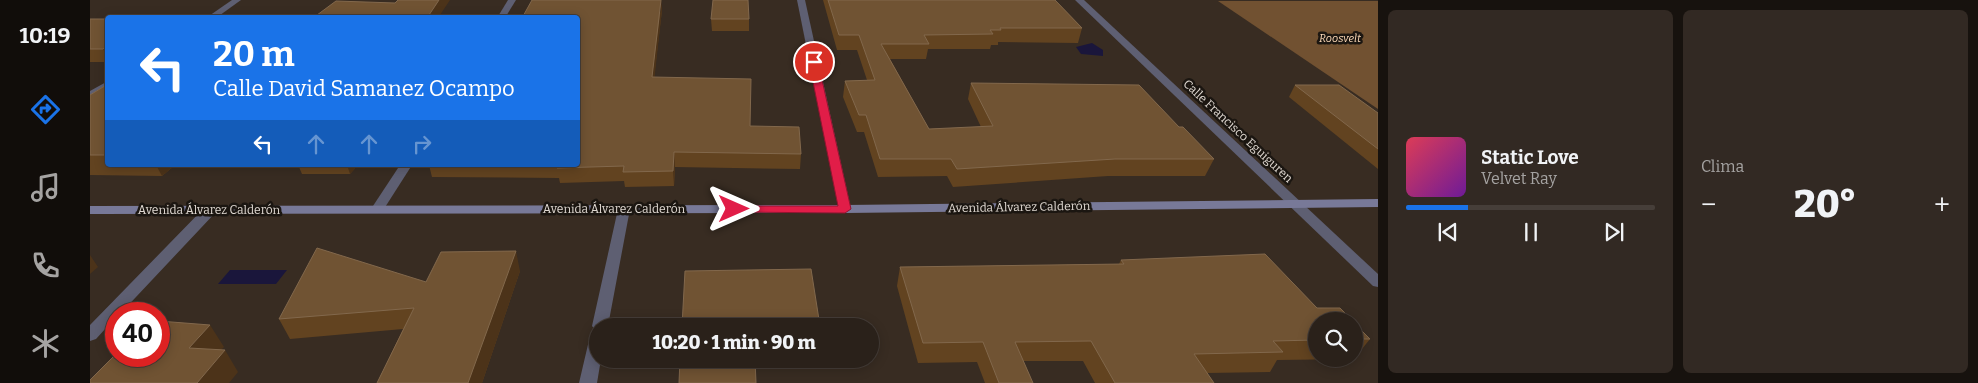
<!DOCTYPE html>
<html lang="es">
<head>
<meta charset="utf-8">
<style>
	:root { --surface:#2a211a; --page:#322923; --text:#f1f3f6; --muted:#a5a3a2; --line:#463e39; --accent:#1a73e8 }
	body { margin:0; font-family:Bitter,serif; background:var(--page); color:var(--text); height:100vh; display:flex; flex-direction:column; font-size:19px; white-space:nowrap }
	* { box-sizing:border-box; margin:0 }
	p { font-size:16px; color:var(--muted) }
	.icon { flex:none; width:28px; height:28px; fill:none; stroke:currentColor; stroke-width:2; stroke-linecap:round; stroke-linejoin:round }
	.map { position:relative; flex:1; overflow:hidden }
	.details { display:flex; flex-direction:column; gap:10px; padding:10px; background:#17120e; width:600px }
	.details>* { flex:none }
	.hud { position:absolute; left:15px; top:15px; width:475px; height:152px; border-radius:5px; box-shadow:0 2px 12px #0003,0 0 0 1px var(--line); background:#1a73e8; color:#fff; overflow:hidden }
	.fabs { position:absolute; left:1218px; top:312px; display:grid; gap:10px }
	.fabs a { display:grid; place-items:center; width:55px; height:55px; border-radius:50%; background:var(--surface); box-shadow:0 2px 12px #0003,0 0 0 1px var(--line); font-size:25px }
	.speed { position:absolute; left:15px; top:302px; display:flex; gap:10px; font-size:25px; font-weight:700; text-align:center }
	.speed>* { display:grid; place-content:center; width:65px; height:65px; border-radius:50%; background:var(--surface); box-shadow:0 2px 12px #0003,0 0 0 1px var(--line); line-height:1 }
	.speed .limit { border:8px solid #d22; background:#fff; color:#111 }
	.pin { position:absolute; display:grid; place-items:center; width:42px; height:42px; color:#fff; margin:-21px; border:2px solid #fff; border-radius:50%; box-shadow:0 1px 5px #0007 }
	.me { position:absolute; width:55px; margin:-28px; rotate:90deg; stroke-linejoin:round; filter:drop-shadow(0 0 4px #0008) }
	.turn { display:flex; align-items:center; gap:18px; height:105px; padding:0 25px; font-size:22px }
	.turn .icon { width:65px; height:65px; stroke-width:2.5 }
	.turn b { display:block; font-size:35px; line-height:42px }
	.lanes { display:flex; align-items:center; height:48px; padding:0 25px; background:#0003; justify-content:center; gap:25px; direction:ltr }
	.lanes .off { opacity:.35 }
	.big { font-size:38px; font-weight:800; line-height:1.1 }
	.details .tile { flex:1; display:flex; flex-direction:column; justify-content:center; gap:8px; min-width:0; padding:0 18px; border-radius:8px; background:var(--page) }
	.song { display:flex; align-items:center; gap:15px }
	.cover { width:60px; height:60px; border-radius:8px; background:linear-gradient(135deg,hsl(350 70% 55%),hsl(280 70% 35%)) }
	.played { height:5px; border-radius:2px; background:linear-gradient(90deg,var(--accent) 25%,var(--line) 25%) }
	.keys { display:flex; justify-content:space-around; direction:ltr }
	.heat { display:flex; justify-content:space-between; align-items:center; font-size:28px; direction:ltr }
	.details .tiles { flex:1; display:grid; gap:10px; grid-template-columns:repeat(2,1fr) }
	.trip { position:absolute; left:499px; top:318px; width:290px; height:50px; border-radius:25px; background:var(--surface); box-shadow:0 2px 12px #0003,0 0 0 1px var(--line); font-weight:800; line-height:50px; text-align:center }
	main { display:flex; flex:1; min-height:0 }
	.menu { display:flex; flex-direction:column; width:90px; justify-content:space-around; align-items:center; background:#110d0a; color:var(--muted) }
	.menu .icon { width:35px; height:35px }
	.menu .on { color:var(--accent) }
	.menu b { font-size:22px; color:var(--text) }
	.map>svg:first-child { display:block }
	.green { fill:#715131 }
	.water { fill:#1a163b }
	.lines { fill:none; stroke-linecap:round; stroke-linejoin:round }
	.street { fill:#5e5f72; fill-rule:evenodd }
	.secondary { fill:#787998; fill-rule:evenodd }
	.wall { fill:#624320 }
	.shaded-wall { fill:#4c3319 }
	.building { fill:#705333; stroke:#82684c }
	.route { fill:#e11d48; stroke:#92132f }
	.labels { text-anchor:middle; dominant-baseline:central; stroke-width:5; stroke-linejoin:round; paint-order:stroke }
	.far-park-label { font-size:11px; font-style:italic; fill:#fddab8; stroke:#1b1611 }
	.street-label { font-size:12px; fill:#e0d9d2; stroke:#1b1611 }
</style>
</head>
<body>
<main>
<nav class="menu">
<b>10:19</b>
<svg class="icon on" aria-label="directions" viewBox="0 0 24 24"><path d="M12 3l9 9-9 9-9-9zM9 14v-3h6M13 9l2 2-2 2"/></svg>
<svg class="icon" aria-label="music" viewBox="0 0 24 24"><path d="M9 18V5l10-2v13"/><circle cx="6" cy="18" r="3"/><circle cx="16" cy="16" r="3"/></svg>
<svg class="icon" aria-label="phone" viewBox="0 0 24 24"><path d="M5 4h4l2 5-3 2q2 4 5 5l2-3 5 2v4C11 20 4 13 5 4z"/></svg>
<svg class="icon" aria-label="climate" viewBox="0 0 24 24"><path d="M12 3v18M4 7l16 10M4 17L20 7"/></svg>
</nav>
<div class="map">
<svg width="1288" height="383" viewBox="0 0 1288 383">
	<rect width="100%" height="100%" fill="#382c22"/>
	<polygon class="green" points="1128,1 1288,1 1288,109"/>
	<g class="water">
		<polygon points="1002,43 1013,50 1013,56 991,54 986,47"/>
		<polygon points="140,270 197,270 186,284 128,284"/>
	</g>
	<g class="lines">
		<g class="street">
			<polygon points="142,0 151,0 126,18 116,18"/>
			<polygon points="418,0 426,0 415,18 407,18"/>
			<polygon points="707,0 715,0 761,209 755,213 749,209"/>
			<polygon points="985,0 994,0 1288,274 1288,287 1283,286"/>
			<polygon points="18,81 18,89 0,99 0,91"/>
			<polygon points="310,165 322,165 292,212 282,212 281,209"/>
			<polygon points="121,205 126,206 127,209 126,212 30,314 26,314 26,317 6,339 0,341 0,325 116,206"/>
			<polygon points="534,205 540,209 518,326 508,326 508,359 511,359 507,383 489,383 500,336 502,332 506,331 502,326 528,209"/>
		</g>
		<polygon class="secondary" points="1288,199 1288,207 755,213 0,214 0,206 755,205"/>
	</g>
	<g class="wall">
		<polygon points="733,0 965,0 992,28 988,43 908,42 908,45 901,45 900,49 838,49 836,59 800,59 839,129 891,127 878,99 881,83 1089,127 1124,159 1115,176 1018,176 863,187 857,176 788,177 774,132 767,132 753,97 755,81 777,80 767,50 747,50"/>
		<polygon points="572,10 564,77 660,126 711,154 710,169 585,167 584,186 535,187 534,181 470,183 469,178 342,177 339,165 488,165"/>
		<rect x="0" y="19" width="18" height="43"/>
		<polygon points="621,19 659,19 659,31 622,31"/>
		<polygon points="18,84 18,165 268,165 260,174 212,174 209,167 84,166 72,176 0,175 0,95"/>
		<polygon points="1205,85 1288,113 1288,169 1199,97"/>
		<polygon points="1031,260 1226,321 1226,359 1264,359 1264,323 1280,339 1264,359 1187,360 1180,372 1117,373 1124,383 1005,383 993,361 933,361 943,383 895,383 887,362 828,363 807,286 810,267 1029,264"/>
		<polygon points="430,271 392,383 287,383 313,329 200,339 189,319 336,282"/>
	</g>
	<g class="shaded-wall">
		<polygon points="349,0 360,0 348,18 337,18"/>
		<polygon points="572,0 572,10 563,91 562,77"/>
		<polygon points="18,46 18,57 13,49"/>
		<polygon points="584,152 585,167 584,186 583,171"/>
		<polygon points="66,165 83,165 84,166 72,176"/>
		<polygon points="257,165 268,165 260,174"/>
		<polygon points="426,251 430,271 392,383 378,383"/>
		<polygon points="0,255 8,267 0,274"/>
		<polygon points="120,325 134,347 113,369 99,348"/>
		<polygon points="135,350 148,372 139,383 107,383"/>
	</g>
	<g class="building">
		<polygon points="308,0 349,0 337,18 223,18 246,1 305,3"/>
		<polygon points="442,0 571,0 562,77 661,79 660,126 709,127 711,154 584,152 583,171 533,172 534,166 467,168 468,165 488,165 488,18 432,18"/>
		<polygon points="623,0 658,0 659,19 621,19"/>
		<polygon points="738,0 965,0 992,28 910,28 911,30 900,30 903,34 834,35 839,44 791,44 839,129 903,126 881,83 1049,85 1089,127 1093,127 1124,159 1025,159 867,169 861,159 790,159 776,115 769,115 755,81 785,80 769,35 749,35"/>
		<polygon points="0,19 18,19 18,46 13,49 0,49"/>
		<polygon points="18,84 18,155 0,155 0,95"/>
		<polygon points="1205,85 1249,85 1288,113 1288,149"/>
		<polygon points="227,248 336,282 351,252 426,251 378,383 287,383 324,308 189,319"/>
		<polygon points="1175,254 1227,308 1250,308 1263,321 1226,321 1226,340 1183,341 1193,352 1104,354 1124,383 1025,383 1001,341 925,342 943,383 909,383 893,342 833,343 810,267 1034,264 1031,260"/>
		<polygon points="721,269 730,326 592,326 595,271"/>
		<polygon points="69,321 120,325 99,348 135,350 107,383 0,383 0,380 26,354 26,356 69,356"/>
		<polygon points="1264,323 1280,339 1264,339"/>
		<polygon points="590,359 665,359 666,383 589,383"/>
	</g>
	<polygon class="route" points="721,60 728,62 761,209 755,213 640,212 638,209 640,207 644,206 748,206 719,62"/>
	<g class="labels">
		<g class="far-park-label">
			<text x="1250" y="38">Roosvelt</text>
		</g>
		<g class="street-label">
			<text transform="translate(1148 131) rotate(43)">Calle Francisco Eguiguren</text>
			<text transform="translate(929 207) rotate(-1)">Avenida Álvarez Calderón</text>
			<text x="524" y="209">Avenida Álvarez Calderón</text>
			<text x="119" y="210">Avenida Álvarez Calderón</text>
		</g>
	</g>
</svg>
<div class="fabs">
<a><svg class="icon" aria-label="search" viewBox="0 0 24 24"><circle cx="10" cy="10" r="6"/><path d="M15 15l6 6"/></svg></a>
</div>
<div class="speed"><div class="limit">40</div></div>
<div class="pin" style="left:724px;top:62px;background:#d93025"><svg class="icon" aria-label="arrive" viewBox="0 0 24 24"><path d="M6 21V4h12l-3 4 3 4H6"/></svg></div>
<svg class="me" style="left:644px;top:209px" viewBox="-20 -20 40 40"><path d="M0-17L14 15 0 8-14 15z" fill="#e11d48" stroke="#fff" stroke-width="4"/></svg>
<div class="trip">10:20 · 1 min · 90 m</div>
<div class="hud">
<div class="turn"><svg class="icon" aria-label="left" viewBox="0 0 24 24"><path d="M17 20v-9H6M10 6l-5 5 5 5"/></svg><div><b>20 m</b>Calle David Samanez Ocampo</div></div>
<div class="lanes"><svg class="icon" aria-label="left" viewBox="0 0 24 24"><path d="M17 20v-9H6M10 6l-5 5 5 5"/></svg><svg class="icon off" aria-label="ahead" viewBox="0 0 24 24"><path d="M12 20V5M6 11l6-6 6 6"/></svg><svg class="icon off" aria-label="ahead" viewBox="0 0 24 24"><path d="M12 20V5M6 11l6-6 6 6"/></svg><svg class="icon off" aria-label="right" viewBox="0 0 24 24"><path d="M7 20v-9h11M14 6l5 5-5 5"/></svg></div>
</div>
</div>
<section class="details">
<div class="tiles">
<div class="tile">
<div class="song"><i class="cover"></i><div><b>Static Love</b><p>Velvet Ray</p></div></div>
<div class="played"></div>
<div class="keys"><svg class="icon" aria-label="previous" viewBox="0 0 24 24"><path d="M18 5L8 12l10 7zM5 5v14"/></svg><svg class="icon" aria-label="pause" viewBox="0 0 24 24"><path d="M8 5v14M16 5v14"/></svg><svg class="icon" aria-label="next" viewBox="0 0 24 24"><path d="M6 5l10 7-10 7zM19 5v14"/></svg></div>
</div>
<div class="tile"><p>Clima</p>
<div class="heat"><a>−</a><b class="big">20°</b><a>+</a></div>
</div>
</div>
</section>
</main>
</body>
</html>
